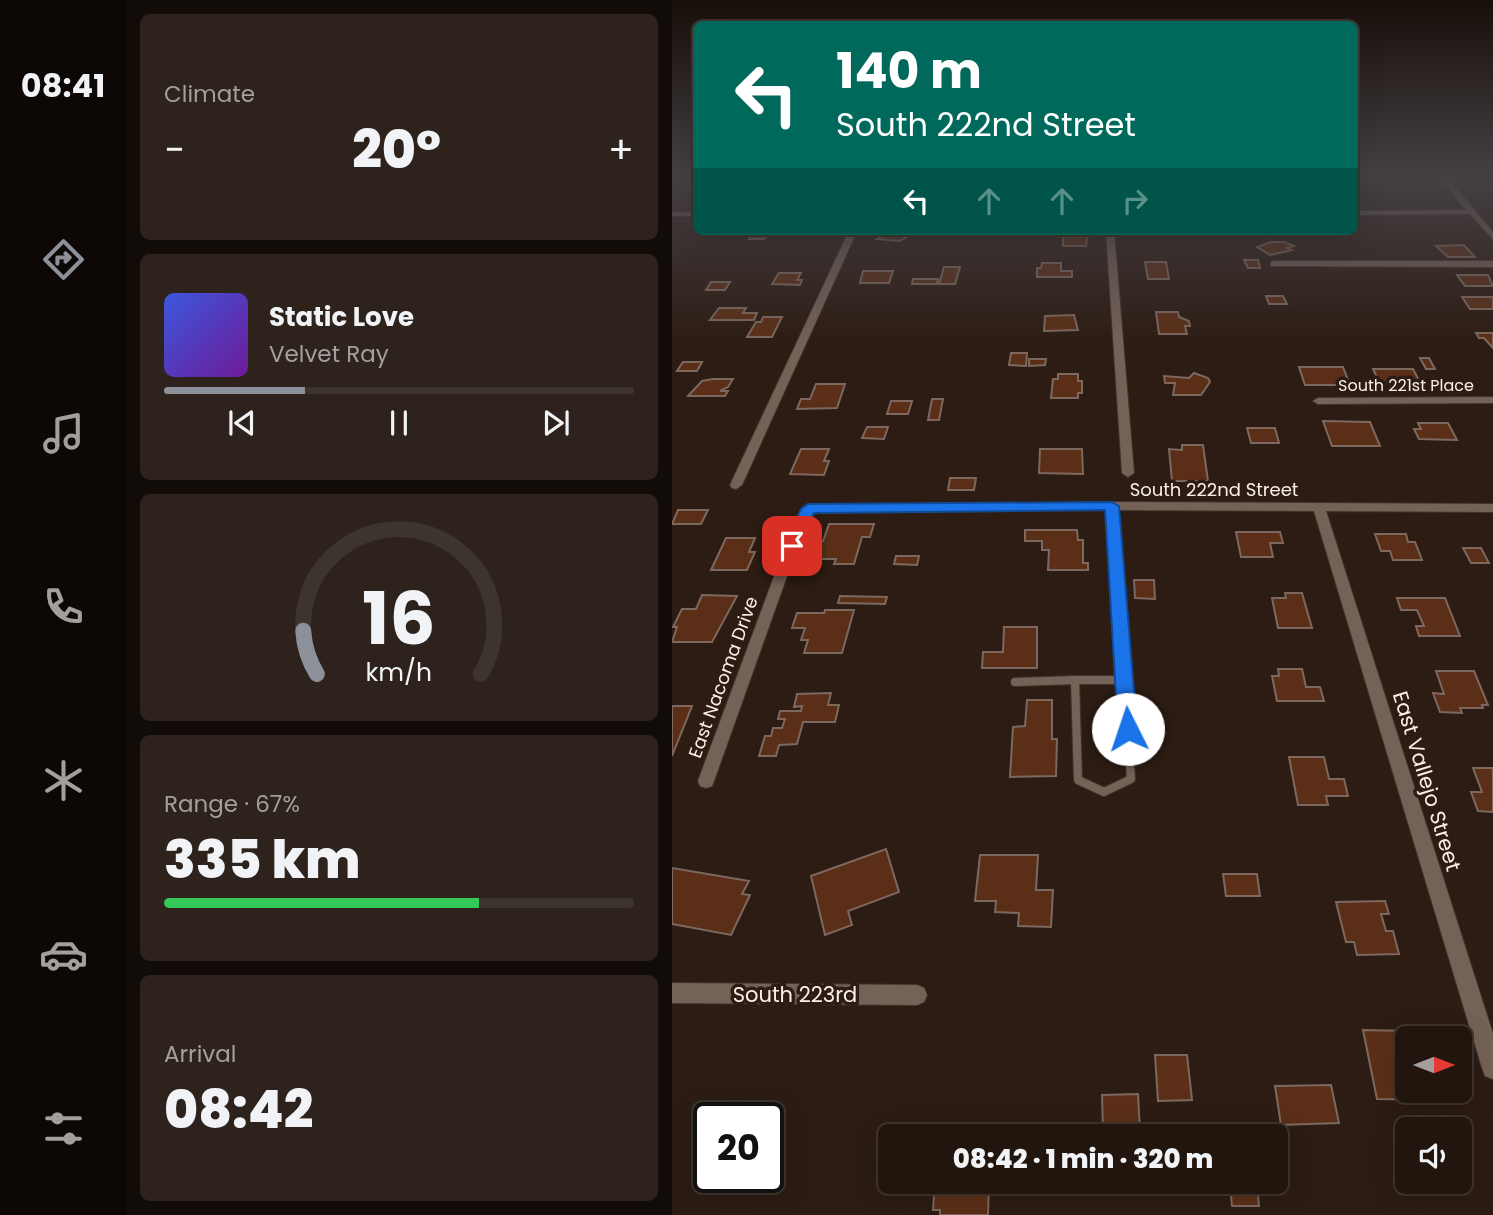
<!DOCTYPE html>
<html lang="en">
<head>
<meta charset="utf-8">
<style>
	:root { --surface:#21150e; --page:#2d221c; --text:#f1f3f6; --muted:#a29f9e; --line:#3e342e; --accent:#8c9099 }
	body { margin:0; font-family:Poppins,sans-serif; background:var(--page); color:var(--text); height:100vh; display:flex; flex-direction:column; font-size:26px; white-space:nowrap }
	* { box-sizing:border-box; margin:0 }
	p { font-size:23px; color:var(--muted) }
	.icon { flex:none; width:38px; height:38px; fill:none; stroke:currentColor; stroke-width:2; stroke-linecap:round; stroke-linejoin:round }
	.map { position:relative; flex:1; overflow:hidden }
	.panel { display:flex; flex-direction:column; gap:14px; padding:14px; background:#120c08; width:546px }
	.panel>* { flex:none }
	.hud { position:absolute; left:21px; top:21px; width:665px; height:214px; border-radius:10px; box-shadow:0 7px 28px #0002,0 0 0 2px var(--line); background:#00695c; color:#fff; overflow:hidden }
	.needle { width:46px; rotate:90deg }
	.tools { position:absolute; left:723px; top:1026px; display:grid; gap:14px }
	.tools a { display:grid; place-items:center; width:77px; height:77px; border-radius:10px; background:var(--surface); box-shadow:0 7px 28px #0002,0 0 0 2px var(--line); font-size:35px }
	.speed { position:absolute; left:21px; top:1102px; display:flex; gap:14px; font-size:35px; font-weight:700; text-align:center }
	.speed>* { display:grid; place-content:center; width:91px; height:91px; border-radius:50%; background:var(--surface); box-shadow:0 7px 28px #0002,0 0 0 2px var(--line); line-height:1 }
	.speed .limit { border:4px solid #111; border-radius:10px; background:#fff; color:#111 }
	.pin { position:absolute; display:grid; place-items:center; width:60px; height:60px; color:#fff; margin:-30px; border-radius:14px; box-shadow:0 4px 10px #0006 }
	.me { position:absolute; width:77px; margin:-38px; rotate:356deg; stroke-linejoin:round; filter:drop-shadow(0 0 5px #0008) }
	.turn { display:flex; align-items:center; gap:24px; height:147px; padding:0 28px; font-size:32px }
	.turn .icon { width:91px; height:91px; stroke-width:2.5 }
	.turn b { display:block; font-size:49px; line-height:60px }
	.lanes { display:flex; align-items:center; height:66px; padding:0 28px; background:#0003; justify-content:center; gap:35px; direction:ltr }
	.lanes .off { opacity:.35 }
	.big { font-size:52px; font-weight:800; line-height:1.1 }
	.panel .card { flex:1; display:flex; flex-direction:column; justify-content:center; gap:10px; min-width:0; padding:0 24px; border-radius:10px; background:var(--page) }
	.panel .dial { align-items:center; gap:0 }
	.dial svg { height:182px; overflow:visible; fill:none; stroke:var(--line); stroke-width:7; stroke-linecap:round; text-anchor:middle }
	.dial text { fill:var(--text); stroke:none }
	.song { display:flex; align-items:center; gap:21px }
	.cover { width:84px; height:84px; border-radius:10px; background:linear-gradient(135deg,hsl(230 70% 55%),hsl(280 70% 35%)) }
	.played { height:7px; border-radius:4px; background:linear-gradient(90deg,var(--accent) 30%,var(--line) 30%) }
	.keys { display:flex; justify-content:space-around; direction:ltr }
	.heat { display:flex; justify-content:space-between; align-items:center; font-size:38px; direction:ltr }
	.charge { height:10px; border-radius:5px; background:linear-gradient(90deg,#34c759 67%,var(--line) 0) }
	.trip { position:absolute; left:206px; top:1124px; width:410px; height:70px; border-radius:10px; background:var(--surface); box-shadow:0 7px 28px #0002,0 0 0 2px var(--line); font-weight:800; line-height:70px; text-align:center }
	main { display:flex; flex:1; min-height:0 }
	.dock { display:flex; flex-direction:column; width:126px; justify-content:space-around; align-items:center; background:#0d0806; color:var(--muted) }
	.dock .icon { width:49px; height:49px }
	.dock .active { color:var(--accent) }
	.dock b { font-size:32px; color:var(--text) }
	.map>svg:first-child { display:block }
	.built { fill:#392417 }
	.building { fill:#5b2f17; stroke:#7c685e; stroke-width:2 }
	.lines { fill:none; stroke-linecap:round; stroke-linejoin:round }
	.lane-far1-casing { stroke:#423530; stroke-width:8 }
	.lane-casing { stroke:#423530; stroke-width:10 }
	.street-casing { stroke:#423530; stroke-width:2 }
	.lane-far1 { stroke:#756257; stroke-width:6 }
	.lane { stroke:#756257; stroke-width:8 }
	.street { fill:#756257; fill-rule:evenodd }
	.route { fill:#1a73e8; stroke:#114b97; stroke-width:2 }
	.labels { text-anchor:middle; dominant-baseline:central; stroke-width:7; stroke-linejoin:round; paint-order:stroke }
	.far-street-label { font-size:16px; fill:#faefe8; stroke:#2c1c13 }
	.street-label { font-size:18px; fill:#faefe8; stroke:#2c1c13 }
	.near-street-label { font-size:21px; fill:#faefe8; stroke:#2c1c13 }
</style>
</head>
<body>
<main>
<nav class="dock">
<b>08:41</b>
<svg class="icon active" aria-label="directions" viewBox="0 0 24 24"><path d="M12 3l9 9-9 9-9-9zM9 14v-3h6M13 9l2 2-2 2"/></svg>
<svg class="icon" aria-label="music" viewBox="0 0 24 24"><path d="M9 18V5l10-2v13"/><circle cx="6" cy="18" r="3"/><circle cx="16" cy="16" r="3"/></svg>
<svg class="icon" aria-label="phone" viewBox="0 0 24 24"><path d="M5 4h4l2 5-3 2q2 4 5 5l2-3 5 2v4C11 20 4 13 5 4z"/></svg>
<svg class="icon" aria-label="climate" viewBox="0 0 24 24"><path d="M12 3v18M4 7l16 10M4 17L20 7"/></svg>
<svg class="icon" aria-label="car" viewBox="0 0 24 24"><path d="M5 17H2v-5l4-1 3-4h7l3 4 3 1v5h-3M9 17h6M6 11h13"/><circle cx="7" cy="17" r="2"/><circle cx="17" cy="17" r="2"/></svg>
<svg class="icon" aria-label="filters" viewBox="0 0 24 24"><path d="M4 7h16M4 17h16"/><circle cx="9" cy="7" r="2"/><circle cx="15" cy="17" r="2"/></svg>
</nav>
<section class="panel">
<div class="card"><p>Climate</p>
<div class="heat"><a>−</a><b class="big">20°</b><a>+</a></div>
</div>
<div class="card">
<div class="song"><i class="cover"></i><div><b>Static Love</b><p>Velvet Ray</p></div></div>
<div class="played"></div>
<div class="keys"><svg class="icon" aria-label="previous" viewBox="0 0 24 24"><path d="M18 5L8 12l10 7zM5 5v14"/></svg><svg class="icon" aria-label="pause" viewBox="0 0 24 24"><path d="M8 5v14M16 5v14"/></svg><svg class="icon" aria-label="next" viewBox="0 0 24 24"><path d="M6 5l10 7-10 7zM19 5v14"/></svg></div>
</div>
<div class="card dial"><svg viewBox="0 0 100 80">
<path d="M14 69A42 42 0 1 1 86 69"/>
<path d="M14 69A42 42 0 0 1 8 50" stroke="#8c9099"/>
<text x="50" y="56" font-size="32" font-weight="700">16</text>
<text x="50" y="72" font-size="11">km/h</text>
</svg></div>
<div class="card"><p>Range · 67%</p><b class="big">335 km</b><div class="charge"></div></div>
<div class="card"><p>Arrival</p><b class="big">08:42</b></div>
</section>
<div class="map">
<svg width="821" height="1215" viewBox="0 0 821 1215">
	<rect width="100%" height="100%" fill="#2c1c13"/>
	<rect class="built" x="0" y="175" width="24" height="34"/>
	<g class="building">
		<polygon points="682,175 712,175 714,178 707,178 709,182 682,182"/>
		<polygon points="244,231 228,241 205,239 214,234 209,231"/>
		<polygon points="387,231 416,233 414,246 391,246 391,234"/>
		<polygon points="645,231 670,231 672,235 647,235"/>
		<polygon points="81,232 97,232 92,239 77,239"/>
		<polygon points="599,242 612,242 622,246 615,248 620,250 598,255 585,247"/>
		<polygon points="792,245 803,257 776,257 764,246"/>
		<polygon points="572,260 586,260 588,268 576,268"/>
		<polygon points="473,262 494,262 497,279 476,279"/>
		<polygon points="370,263 389,263 389,271 400,271 400,277 365,277 365,268 369,268"/>
		<polygon points="272,267 288,267 283,284 267,284"/>
		<polygon points="191,271 221,271 217,283 188,283"/>
		<polygon points="107,273 129,273 125,280 130,280 128,285 100,284"/>
		<polygon points="785,275 816,275 821,286 793,286"/>
		<polygon points="241,279 266,279 265,284 240,284"/>
		<polygon points="39,282 58,282 53,290 34,290"/>
		<polygon points="594,296 611,296 615,304 597,304"/>
		<polygon points="790,297 821,297 821,309 798,309"/>
		<polygon points="47,308 74,308 71,313 85,313 82,320 38,320"/>
		<polygon points="484,312 506,312 507,317 517,321 518,326 513,326 515,334 487,334"/>
		<polygon points="402,315 406,330 372,331 373,316"/>
		<polygon points="91,317 110,317 100,337 75,337 84,322 89,322"/>
		<polygon points="804,333 821,333 821,348 812,338 807,338"/>
		<polygon points="339,353 355,353 354,366 337,365"/>
		<polygon points="748,358 757,358 763,369 754,369"/>
		<polygon points="357,359 374,359 373,365 357,366"/>
		<polygon points="11,362 30,362 25,371 5,371"/>
		<polygon points="627,367 671,367 678,385 633,385"/>
		<polygon points="701,369 741,369 749,384 708,384"/>
		<polygon points="522,373 536,378 538,382 529,395 501,395 503,383 493,383 492,376 517,378"/>
		<polygon points="386,374 406,374 406,381 410,381 410,393 406,393 406,398 379,398 381,379 386,379"/>
		<polygon points="41,379 61,379 56,387 48,391 56,391 53,396 16,396 30,381"/>
		<polygon points="144,384 173,384 165,408 125,409 129,399 138,399"/>
		<polygon points="260,399 271,399 267,420 256,420"/>
		<polygon points="219,401 240,401 236,414 215,414"/>
		<polygon points="651,421 698,422 708,446 660,446"/>
		<polygon points="746,423 776,423 785,440 747,439 742,429 749,429"/>
		<polygon points="195,427 216,427 212,439 190,438"/>
		<polygon points="575,428 603,428 607,443 579,443"/>
		<polygon points="510,445 531,445 536,481 500,481 497,449 510,450"/>
		<polygon points="129,449 157,449 152,461 157,461 152,475 118,474"/>
		<polygon points="368,449 410,449 411,474 367,473"/>
		<polygon points="278,478 304,478 302,490 276,490"/>
		<polygon points="6,510 36,510 29,524 0,524"/>
		<polygon points="157,524 202,524 198,537 190,537 182,564 162,564 164,559 143,559 145,541 151,541"/>
		<polygon points="353,530 405,530 406,540 411,540 411,563 416,563 416,570 376,570 377,550 370,550 370,541 353,541"/>
		<polygon points="564,532 608,532 611,543 598,543 601,557 569,557"/>
		<polygon points="703,534 734,534 736,542 743,542 750,560 721,560 718,551 709,551"/>
		<polygon points="54,538 83,538 77,552 83,552 75,570 39,570"/>
		<polygon points="791,548 809,548 817,563 799,563"/>
		<polygon points="224,556 247,556 245,565 222,564"/>
		<polygon points="462,580 482,580 483,599 463,598"/>
		<polygon points="613,593 630,593 640,628 606,628 600,598 614,598"/>
		<polygon points="30,595 65,596 40,642 0,642 5,627 1,627 10,609 24,609"/>
		<polygon points="168,596 215,597 213,604 166,603"/>
		<polygon points="725,598 773,598 788,636 747,636 744,626 752,626 745,610 729,610"/>
		<polygon points="153,610 182,610 170,653 132,653 136,640 129,640 133,628 120,628 125,613 152,613"/>
		<polygon points="332,627 365,627 365,668 310,668 311,652 331,652"/>
		<polygon points="606,669 630,669 634,687 648,687 652,701 605,701 600,676 607,676"/>
		<polygon points="764,671 802,671 816,705 810,705 811,708 788,708 790,713 768,712 761,693 772,694"/>
		<polygon points="159,693 156,705 167,705 163,722 131,722 125,744 107,745 104,756 87,756 93,736 99,736 101,728 110,728 113,719 106,719 108,711 129,711 130,706 122,707 125,694"/>
		<polygon points="355,700 380,700 380,739 385,739 384,776 338,777 341,727 353,726"/>
		<polygon points="0,706 20,706 0,756"/>
		<polygon points="617,757 652,757 657,779 672,779 676,796 654,796 656,805 626,805"/>
		<polygon points="801,768 821,768 821,812 806,811 799,792 810,792"/>
		<polygon points="214,849 227,892 176,911 180,925 153,935 139,876"/>
		<polygon points="308,855 366,855 364,890 381,890 379,927 346,926 347,913 323,912 324,901 303,901"/>
		<polygon points="0,868 77,881 70,894 78,895 59,935 0,924"/>
		<polygon points="551,874 585,874 588,896 554,896"/>
		<polygon points="713,901 717,914 709,914 714,931 721,931 727,954 685,955 682,942 674,942 664,902"/>
		<polygon points="691,1030 737,1031 735,1090 759,1090 762,1100 705,1099"/>
		<polygon points="483,1055 515,1055 520,1100 486,1101"/>
		<polygon points="659,1085 667,1123 609,1125 603,1086"/>
		<polygon points="466,1094 468,1132 431,1133 430,1095"/>
		<polygon points="263,1181 317,1181 316,1215 268,1215 268,1210 261,1210"/>
		<polygon points="558,1185 585,1185 587,1206 560,1206"/>
	</g>
	<g class="lines">
		<defs>
			<polyline id="lane-far1" points="440,506 450,644"/>
			<g id="lane">
				<polyline points="403,680 452,680"/>
				<polyline points="343,682 403,680 406,780 432,792 459,779 449,642"/>
			</g>
			<g id="street">
				<polygon points="766,175 773,175 821,232 821,239 798,214 682,215 682,211 794,210"/>
				<rect x="0" y="212" width="24" height="4"/>
				<polygon points="177,231 185,231 70,485 64,489 60,488 58,485"/>
				<polygon points="434,231 442,231 462,473 456,477 450,473"/>
				<polygon points="602,261 821,261 821,267 599,266 599,262"/>
				<polygon points="821,397 821,403 646,404 641,401 646,398"/>
				<polygon points="440,502 821,504 821,512 654,511 821,1034 821,1079 813,1076 810,1068 642,511 440,510 140,513 135,520 42,781 40,786 34,788 28,786 26,781 123,520 132,506"/>
				<polygon points="0,983 245,985 252,988 255,995 252,1002 245,1005 0,1003"/>
			</g>
		</defs>
		<use href="#lane-far1" class="lane-far1-casing"/>
		<use href="#lane" class="lane-casing"/>
		<use href="#street" class="street-casing"/>
		<use href="#lane-far1" class="lane-far1"/>
		<use href="#lane" class="lane"/>
		<use href="#street" class="street"/>
	</g>
	<linearGradient id="sky" x2="0" y2="1"><stop stop-color="#180f0a"/><stop offset="0.51" stop-color="#454044"/><stop offset="1" stop-color="#454044" stop-opacity="0"/></linearGradient>
	<rect width="821" height="345" fill="url(#sky)"/>
	<polygon class="route" points="440,502 447,506 465,729 456,736 446,729 433,510 142,513 125,549 115,549 112,546 129,509 136,504"/>
	<g class="labels">
		<g class="far-street-label">
			<text x="734" y="385">South 221st Place</text>
		</g>
		<g class="street-label">
			<text x="542" y="489">South 222nd Street</text>
			<text transform="translate(51 677) rotate(-70)">East Nacoma Drive</text>
		</g>
		<g class="near-street-label">
			<text transform="translate(755 781) rotate(73)">East Vallejo Street</text>
			<text x="123" y="994">South 223rd</text>
		</g>
	</g>
</svg>
<div class="tools">
<a><svg class="needle" viewBox="-14 -14 28 28"><path d="M0-13l5 13h-10z" fill="#e53935"/><path d="M0 13l5-13h-10z" fill="#a29f9e"/></svg></a>
<a><svg class="icon" aria-label="sound" viewBox="0 0 24 24"><path d="M4 9h4l5-4v14l-5-4H4zM17 9q2 3 0 6"/></svg></a>
</div>
<div class="speed"><div class="limit">20</div></div>
<div class="pin" style="left:120px;top:546px;background:#d93025"><svg class="icon" aria-label="arrive" viewBox="0 0 24 24"><path d="M6 21V4h12l-3 4 3 4H6"/></svg></div>
<svg class="me" style="left:456px;top:729px" viewBox="-20 -20 40 40"><circle r="19" fill="#fff"/><path d="M0-13L10 11 0 6-10 11z" fill="#1a73e8"/></svg>
<div class="trip">08:42 · 1 min · 320 m</div>
<div class="hud">
<div class="turn"><svg class="icon" aria-label="left" viewBox="0 0 24 24"><path d="M17 20v-9H6M10 6l-5 5 5 5"/></svg><div><b>140 m</b>South 222nd Street</div></div>
<div class="lanes"><svg class="icon" aria-label="left" viewBox="0 0 24 24"><path d="M17 20v-9H6M10 6l-5 5 5 5"/></svg><svg class="icon off" aria-label="ahead" viewBox="0 0 24 24"><path d="M12 20V5M6 11l6-6 6 6"/></svg><svg class="icon off" aria-label="ahead" viewBox="0 0 24 24"><path d="M12 20V5M6 11l6-6 6 6"/></svg><svg class="icon off" aria-label="right" viewBox="0 0 24 24"><path d="M7 20v-9h11M14 6l5 5-5 5"/></svg></div>
</div>
</div>
</main>
</body>
</html>
